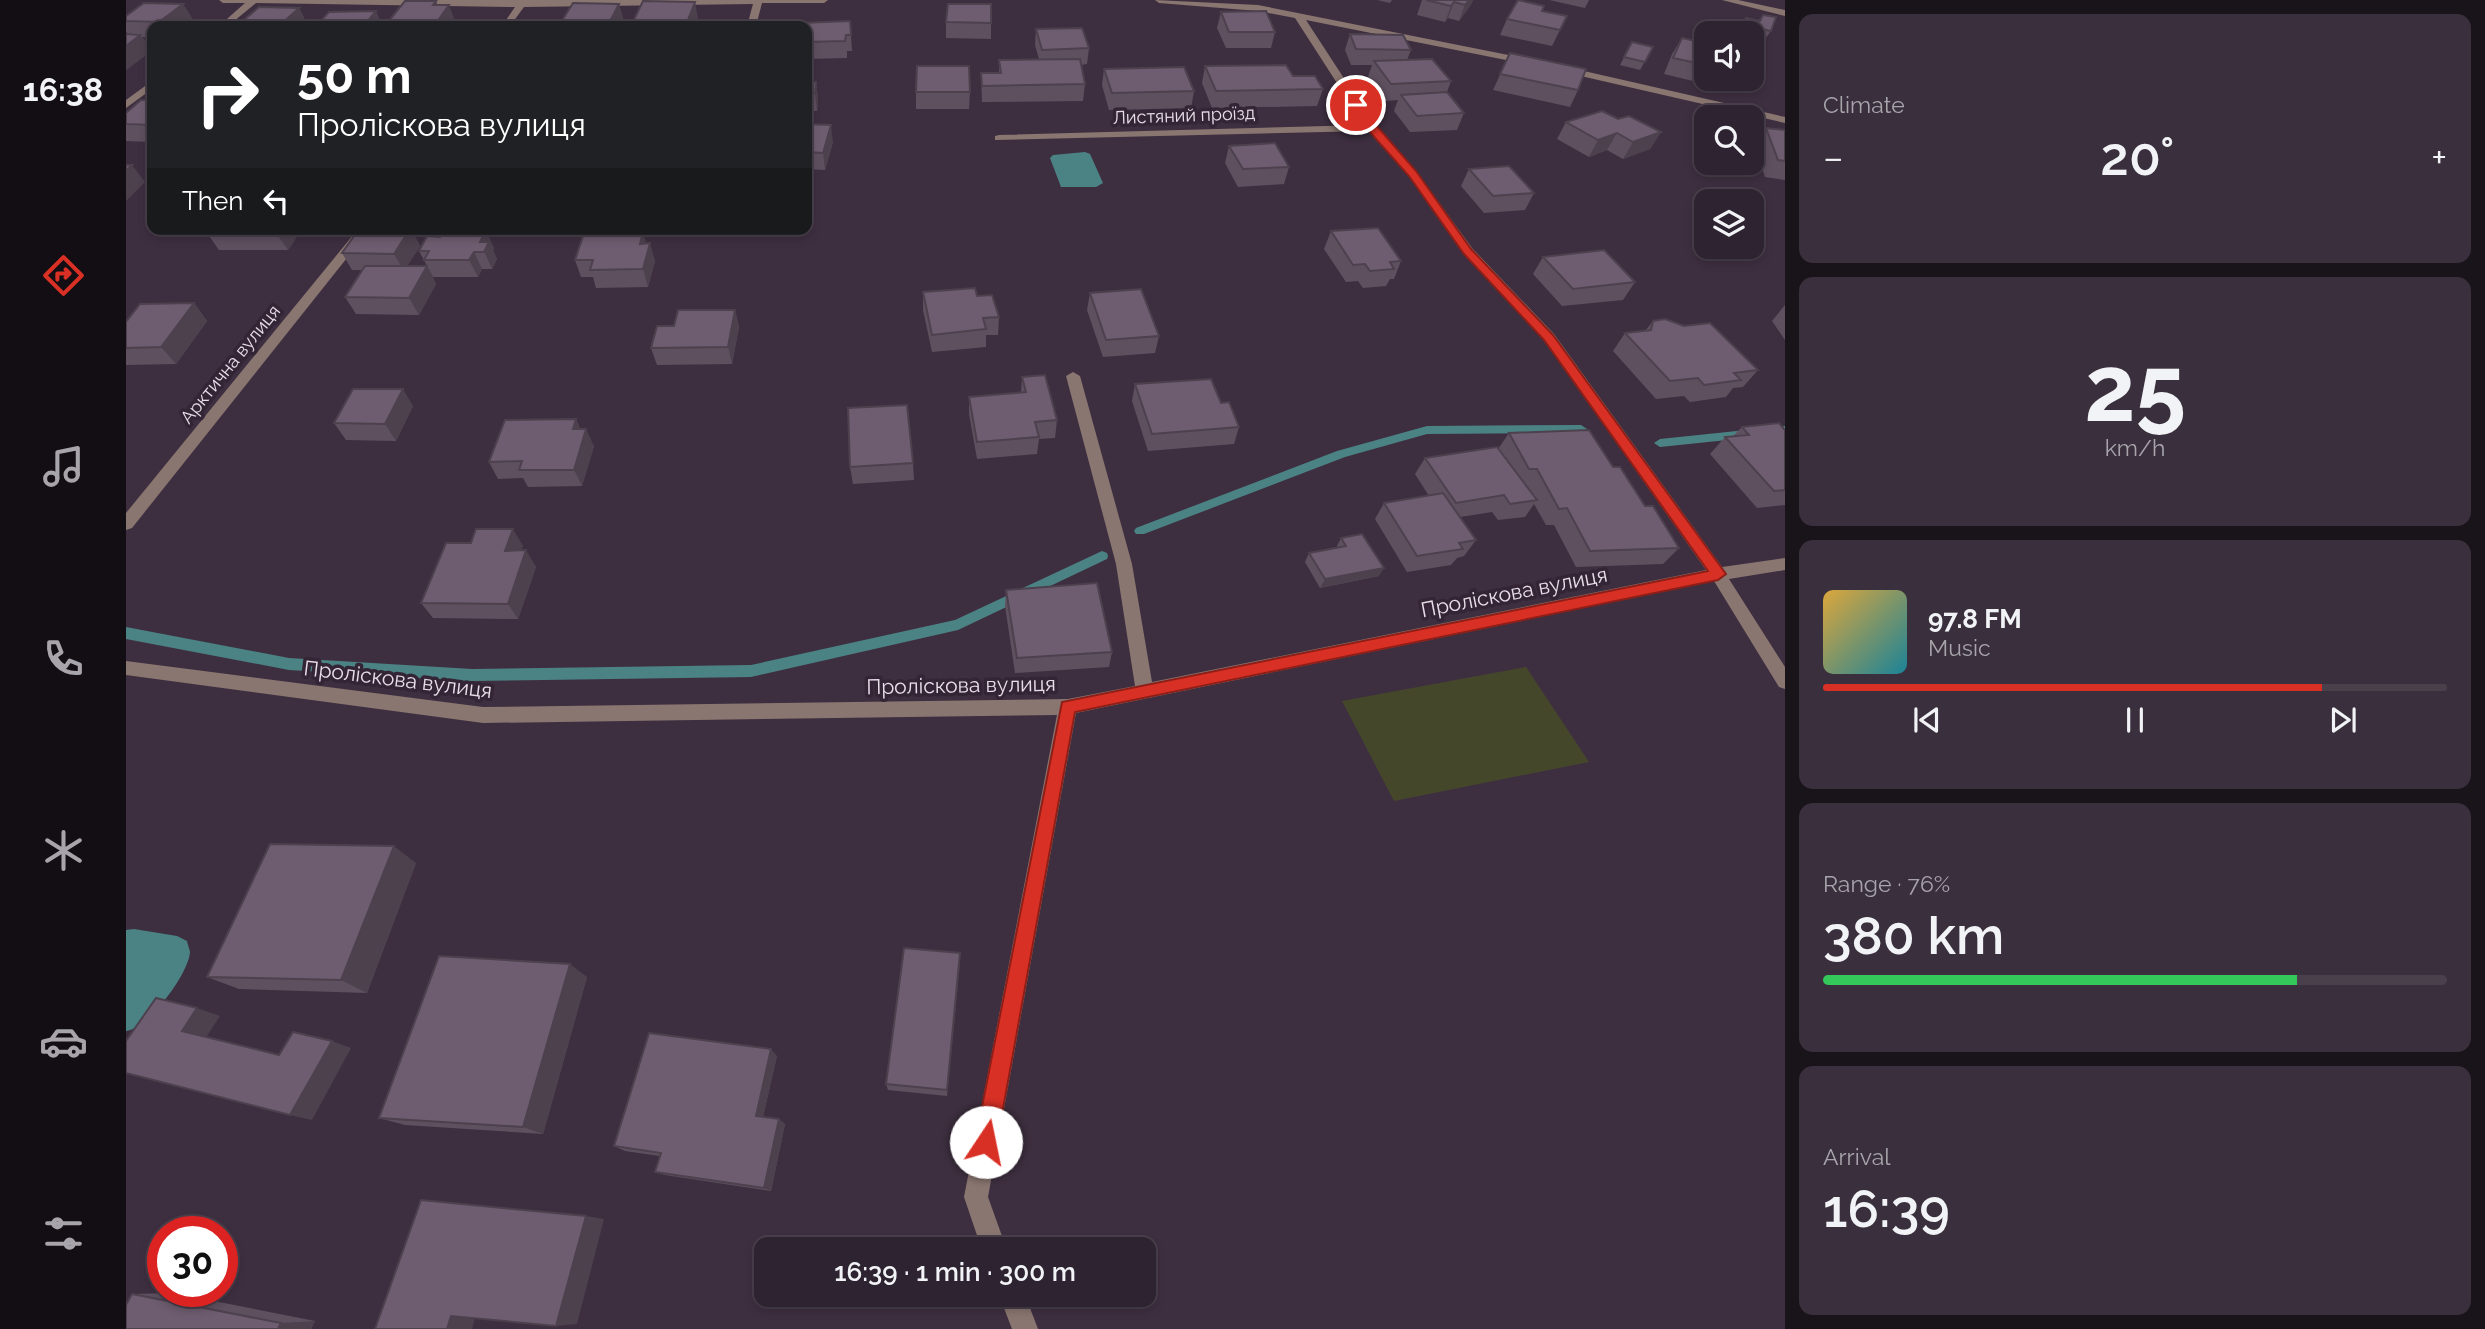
<!DOCTYPE html>
<html lang="en">
<head>
<meta charset="utf-8">
<style>
	:root { --surface:#2e2330; --page:#3a2f3c; --text:#f1f3f6; --muted:#a7a4ab; --line:#49404c; --accent:#d93025 }
	body { margin:0; font-family:Raleway,sans-serif; background:var(--page); color:var(--text); height:100vh; display:flex; flex-direction:column; font-size:26px; white-space:nowrap }
	* { box-sizing:border-box; margin:0 }
	p { font-size:23px; color:var(--muted) }
	.icon { flex:none; width:38px; height:38px; fill:none; stroke:currentColor; stroke-width:2; stroke-linecap:round; stroke-linejoin:round }
	.map { position:relative; flex:1; overflow:hidden }
	.panel { display:flex; flex-direction:column; gap:14px; padding:14px; background:#19131a; width:700px }
	.panel>* { flex:none }
	.banner { position:absolute; left:21px; top:21px; width:665px; height:214px; border-radius:14px; box-shadow:0 4px 10px #0003,0 0 0 2px var(--line); background:#202124; color:#fff; overflow:hidden }
	.fabs { position:absolute; left:1568px; top:21px; display:grid; gap:14px }
	.fabs a { display:grid; place-items:center; width:70px; height:70px; border-radius:14px; background:var(--surface); box-shadow:0 4px 10px #0003,0 0 0 2px var(--line); font-size:35px }
	.speed { position:absolute; left:21px; top:1216px; display:flex; gap:14px; font-size:35px; font-weight:700; text-align:center }
	.speed>* { display:grid; place-content:center; width:91px; height:91px; border-radius:50%; background:var(--surface); box-shadow:0 4px 10px #0003,0 0 0 2px var(--line); line-height:1 }
	.speed .limit { border:10px solid #d22; background:#fff; color:#111 }
	.pin { position:absolute; display:grid; place-items:center; width:60px; height:60px; color:#fff; margin:-30px; border:4px solid #fff; border-radius:50%; box-shadow:0 2px 7px #0007 }
	.me { position:absolute; width:77px; margin:-38px; rotate:11deg; stroke-linejoin:round; filter:drop-shadow(0 0 5px #0008) }
	.turn { display:flex; align-items:center; gap:24px; height:147px; padding:0 35px; font-size:32px }
	.turn .icon { width:91px; height:91px; stroke-width:2.5 }
	.turn b { display:block; font-size:49px; line-height:60px }
	.then { display:flex; align-items:center; height:66px; padding:0 35px; background:#0003; gap:14px; font-size:26px }
	.big { font-size:52px; font-weight:600; line-height:1.1 }
	.panel .widget { flex:1; display:flex; flex-direction:column; justify-content:center; gap:10px; min-width:0; padding:0 24px; border-radius:14px; background:var(--page) }
	.panel .dial { align-items:center; gap:0 }
	.dial b { font-size:91px; line-height:1 }
	.song { display:flex; align-items:center; gap:21px }
	.cover { width:84px; height:84px; border-radius:10px; background:linear-gradient(135deg,hsl(40 70% 55%),hsl(190 70% 35%)) }
	.played { height:7px; border-radius:4px; background:linear-gradient(90deg,var(--accent) 80%,var(--line) 80%) }
	.keys { display:flex; justify-content:space-around; direction:ltr }
	.heat { display:flex; justify-content:space-between; align-items:center; font-size:38px; direction:ltr }
	.charge { height:10px; border-radius:5px; background:linear-gradient(90deg,#34c759 76%,var(--line) 0) }
	.trip { position:absolute; left:628px; top:1237px; width:402px; height:70px; border-radius:14px; background:var(--surface); box-shadow:0 4px 10px #0003,0 0 0 2px var(--line); font-weight:600; line-height:70px; text-align:center }
	main { display:flex; flex:1; min-height:0 }
	.menu { display:flex; flex-direction:column; width:126px; justify-content:space-around; align-items:center; background:#120e13; color:var(--muted) }
	.menu .icon { width:49px; height:49px }
	.menu .on { color:var(--accent) }
	.menu b { font-size:32px; color:var(--text) }
	.map>svg:first-child { display:block }
	.green { fill:#45472b }
	.water { fill:#4b8385 }
	.lines { fill:none; stroke-linecap:round; stroke-linejoin:round }
	.stream { fill:#4b8385; fill-rule:evenodd }
	.minor { fill:#8a7670; fill-rule:evenodd }
	.wall { fill:#5f5060 }
	.shaded-wall { fill:#4d414e }
	.building { fill:#6e5d70; stroke:#4d414e; stroke-width:2 }
	.route { fill:#d93025; stroke:#8d1f18; stroke-width:2 }
	.labels { text-anchor:middle; dominant-baseline:central; stroke-width:7; stroke-linejoin:round; paint-order:stroke }
	.far-street-label { font-size:18px; fill:#e8dee9; stroke:#342536 }
	.street-label { font-size:21px; fill:#e8dee9; stroke:#342536 }
</style>
</head>
<body>
<main>
<nav class="menu">
<b>16:38</b>
<svg class="icon on" aria-label="directions" viewBox="0 0 24 24"><path d="M12 3l9 9-9 9-9-9zM9 14v-3h6M13 9l2 2-2 2"/></svg>
<svg class="icon" aria-label="music" viewBox="0 0 24 24"><path d="M9 18V5l10-2v13"/><circle cx="6" cy="18" r="3"/><circle cx="16" cy="16" r="3"/></svg>
<svg class="icon" aria-label="phone" viewBox="0 0 24 24"><path d="M5 4h4l2 5-3 2q2 4 5 5l2-3 5 2v4C11 20 4 13 5 4z"/></svg>
<svg class="icon" aria-label="climate" viewBox="0 0 24 24"><path d="M12 3v18M4 7l16 10M4 17L20 7"/></svg>
<svg class="icon" aria-label="car" viewBox="0 0 24 24"><path d="M5 17H2v-5l4-1 3-4h7l3 4 3 1v5h-3M9 17h6M6 11h13"/><circle cx="7" cy="17" r="2"/><circle cx="17" cy="17" r="2"/></svg>
<svg class="icon" aria-label="filters" viewBox="0 0 24 24"><path d="M4 7h16M4 17h16"/><circle cx="9" cy="7" r="2"/><circle cx="15" cy="17" r="2"/></svg>
</nav>
<div class="map">
<svg width="1659" height="1329" viewBox="0 0 1659 1329">
	<rect width="100%" height="100%" fill="#3e2f40"/>
	<polygon class="green" points="1400,667 1463,762 1268,801 1216,701"/>
	<g class="water">
		<polygon points="959,152 964,154 977,183 970,187 935,187 924,158 927,155"/>
		<path d="M8 929 51 936 61 941C61 942 64 951 64 952 63 973 22 1029 0 1031V930Z"/>
	</g>
	<g class="lines">
		<g class="stream">
			<polygon points="1455,425 1461,429 1455,433 1301,434 1219,457 1018,534 1010,534 1008,531 1010,528 1211,451 1301,426"/>
			<polygon points="1659,426 1659,434 1534,447 1528,443 1534,439"/>
			<polygon points="976,551 981,553 982,556 981,559 832,630 625,677 346,681 163,670 0,639 0,627 163,658 346,669 625,665 829,620"/>
		</g>
		<g class="minor">
			<polygon points="93,0 702,0 698,3 636,3 630,26 621,26 627,4 398,7 384,26 376,26 389,7 130,3 102,26 93,26 119,3 97,3"/>
			<polygon points="1029,0 1132,5 1408,60 1408,64 1405,65 1180,20 1249,126 1290,171 1346,248 1428,334 1596,567 1659,558 1659,570 1603,579 1659,667 1659,689 1653,687 1588,581 950,713 862,1197 881,1250 856,1250 838,1197 931,715 357,723 0,675 0,661 357,707 942,699 1009,686 990,564 940,376 947,372 954,376 1006,564 1026,682 1580,570 1418,340 1338,254 1282,175 1242,131 869,140 869,136 873,135 1238,125 1169,18 1132,11 1033,3"/>
			<polygon points="1596,0 1612,0 1659,10 1659,16"/>
			<polygon points="1436,66 1659,117 1659,123 1433,71 1431,69"/>
			<polygon points="26,81 26,89 0,108 0,100"/>
			<polygon points="232,229 244,229 6,528 0,530 0,513"/>
			<polygon points="873,1295 899,1295 912,1329 886,1329"/>
		</g>
	</g>
	<g class="wall">
		<polygon points="1251,0 1266,0 1264,3"/>
		<polygon points="1296,0 1347,0 1344,6 1333,21 1322,18 1319,22 1291,15"/>
		<polygon points="1423,0 1463,0 1459,8"/>
		<polygon points="57,4 67,20 59,26 26,26 26,38 16,37 25,51 0,70 2,35 0,31 0,16"/>
		<polygon points="865,4 865,39 820,38 820,22"/>
		<polygon points="173,8 181,24 178,26 113,26 112,25"/>
		<polygon points="1416,11 1441,16 1426,46 1374,35 1381,19"/>
		<polygon points="1095,12 1149,32 1145,48 1100,48 1091,28"/>
		<polygon points="1637,15 1645,31 1639,39 1626,36 1626,33 1612,33 1620,18 1633,20"/>
		<polygon points="498,20 494,26 434,26 434,24"/>
		<polygon points="724,21 726,51 721,51 721,58 681,59 681,26"/>
		<polygon points="910,29 963,48 961,64 955,65 959,84 957,101 856,102 855,73 873,73 873,60 913,59 909,45"/>
		<polygon points="1224,34 1285,50 1281,60 1325,81 1321,92 1338,113 1331,130 1284,132 1268,111 1272,100 1259,101 1242,77 1246,65 1225,65 1219,50"/>
		<polygon points="1556,38 1580,43 1580,79 1602,79 1596,88 1538,74 1546,54"/>
		<polygon points="1506,42 1527,47 1514,70 1494,65"/>
		<polygon points="1384,53 1452,90 1444,107 1367,90"/>
		<polygon points="1079,66 1167,76 1197,89 1191,106 1086,108 1076,83"/>
		<polygon points="978,69 1068,91 1065,108 983,110 976,85"/>
		<polygon points="681,72 684,72 686,82 690,82 692,99 691,111 681,111"/>
		<polygon points="790,92 844,92 843,109 790,109"/>
		<polygon points="26,100 26,142 0,141 0,113"/>
		<polygon points="1492,119 1535,132 1524,149 1497,159 1481,150 1463,157 1431,139 1440,122"/>
		<polygon points="681,124 707,142 699,170 681,169"/>
		<polygon points="1640,128 1659,130 1659,180 1639,177 1628,145"/>
		<polygon points="1103,146 1163,167 1158,184 1112,187 1099,163"/>
		<polygon points="1343,169 1408,193 1399,210 1358,213 1335,186"/>
		<polygon points="84,229 176,229 162,250 93,250 81,233"/>
		<polygon points="233,229 285,229 294,246 281,266 301,266 310,284 293,315 230,314 219,297 236,270 226,270 216,253"/>
		<polygon points="286,229 342,229 342,230 368,248 367,250 371,259 366,269 356,269 352,277 307,277 293,251 301,237 290,237"/>
		<polygon points="1205,231 1275,261 1268,279 1264,279 1260,286 1237,288 1232,281 1220,282 1198,249"/>
		<polygon points="520,244 529,261 522,287 470,288 467,277 455,277 449,260"/>
		<polygon points="1417,257 1509,282 1497,300 1436,306 1407,274"/>
		<polygon points="797,292 851,296 873,317 872,335 860,335 860,347 806,352 797,310"/>
		<polygon points="964,293 1033,336 1029,353 977,357 961,310"/>
		<polygon points="68,303 81,321 50,364 0,365 0,322"/>
		<polygon points="1659,305 1659,340 1646,321"/>
		<polygon points="609,310 613,327 606,364 531,365 525,348 548,326"/>
		<polygon points="1527,321 1632,370 1617,387 1607,388 1600,397 1564,402 1558,396 1530,399 1487,351 1499,333 1519,331"/>
		<polygon points="896,377 931,420 929,438 913,439 911,454 851,459 843,414 843,397 895,393"/>
		<polygon points="1009,384 1095,403 1113,427 1108,444 1022,451 1006,401"/>
		<polygon points="287,406 270,441 220,440 208,423"/>
		<polygon points="450,419 454,429 468,446 456,486 402,487 397,478 372,479 363,462"/>
		<polygon points="1616,427 1659,430 1659,505 1631,508 1584,454 1599,437 1607,436"/>
		<polygon points="1383,433 1487,467 1553,548 1537,564 1450,567 1428,525 1420,525 1408,504 1399,517 1372,520 1366,512 1334,517 1350,540 1338,556 1331,558 1325,565 1281,572 1249,519 1258,503 1303,496 1289,474 1299,458 1372,449"/>
		<polygon points="787,463 788,480 727,484 724,467"/>
		<polygon points="1215,538 1253,576 1194,588 1179,562 1183,553 1212,548 1211,546"/>
		<polygon points="397,546 395,550 410,567 392,619 307,618 295,603"/>
		<polygon points="880,590 986,652 983,667 889,673 879,606"/>
		<polygon points="290,863 241,993 113,989 81,977"/>
		<polygon points="834,953 821,1096 762,1090 760,1084"/>
		<polygon points="461,977 417,1134 279,1125 253,1118"/>
		<polygon points="651,1056 637,1117 659,1124 645,1191 539,1175 529,1172 534,1156 499,1151 488,1146"/>
		<polygon points="47,1293 189,1321 185,1329 0,1329 6,1294"/>
	</g>
	<g class="shaded-wall">
		<polygon points="1343,0 1347,0 1344,6 1333,21 1339,5"/>
		<polygon points="310,1 316,15 323,5 329,21 326,26 308,26 307,5"/>
		<polygon points="569,2 572,18 570,24 570,26 563,26 562,20"/>
		<polygon points="1328,2 1322,18 1319,22 1325,6"/>
		<polygon points="57,4 67,20 59,26 36,26 33,22"/>
		<polygon points="493,4 498,20 494,26 482,26 482,25"/>
		<polygon points="173,8 181,24 178,26 153,26"/>
		<polygon points="250,11 257,26 241,22"/>
		<polygon points="14,35 25,51 0,70 0,46"/>
		<polygon points="690,82 692,99 691,111 689,94"/>
		<polygon points="705,125 707,142 699,170 697,153"/>
		<polygon points="1535,132 1524,149 1497,159 1507,142"/>
		<polygon points="1491,133 1481,150 1463,157 1472,140"/>
		<polygon points="6,165 19,182 0,201 0,171"/>
		<polygon points="153,229 176,229 162,250 150,233"/>
		<polygon points="284,229 294,246 278,271 268,254"/>
		<polygon points="360,230 368,248 367,250 371,259 366,269 354,242"/>
		<polygon points="517,232 522,249 514,244"/>
		<polygon points="524,243 529,261 522,287 517,269"/>
		<polygon points="348,252 356,269 352,277 343,260"/>
		<polygon points="301,266 310,284 293,315 283,298"/>
		<polygon points="68,303 81,321 50,364 35,347"/>
		<polygon points="609,310 613,327 606,364 602,347"/>
		<polygon points="277,389 287,406 270,441 259,424"/>
		<polygon points="450,419 458,436 447,429"/>
		<polygon points="460,429 468,446 456,486 448,470"/>
		<polygon points="387,529 397,546 389,567 379,551"/>
		<polygon points="400,550 410,567 392,619 382,604"/>
		<polygon points="1258,568 1253,576 1194,588 1199,579"/>
		<polygon points="268,846 290,863 241,993 215,980"/>
		<polygon points="834,953 834,963 821,1096 821,1090"/>
		<polygon points="444,964 461,977 417,1134 397,1127"/>
		<polygon points="71,1008 94,1016 79,1039 56,1031"/>
		<polygon points="206,1041 225,1048 186,1120 164,1115"/>
		<polygon points="645,1049 651,1056 636,1121 630,1116"/>
		<polygon points="653,1119 659,1124 645,1191 638,1188"/>
		<polygon points="460,1216 478,1219 451,1324 430,1326"/>
		<polygon points="350,1314 346,1329 321,1329 325,1316"/>
		<polygon points="189,1321 185,1329 152,1329 155,1323"/>
	</g>
	<g class="building">
		<polygon points="1300,0 1343,0 1339,5 1328,2 1325,6"/>
		<polygon points="1392,0 1418,6 1416,11 1441,16 1434,30 1381,19"/>
		<polygon points="279,1 310,1 307,5 323,5 308,26 190,26 203,12 250,11 241,22 262,22"/>
		<polygon points="517,1 569,2 562,20 569,19 566,26 505,26"/>
		<polygon points="18,3 57,4 33,22 0,21 0,16"/>
		<polygon points="447,3 493,4 482,25 434,24"/>
		<polygon points="822,4 865,4 865,23 820,22"/>
		<polygon points="133,7 173,8 153,26 112,25"/>
		<polygon points="1140,11 1149,32 1103,32 1095,12"/>
		<polygon points="1637,15 1650,17 1645,31 1617,25 1620,18 1634,21"/>
		<polygon points="724,21 725,35 720,35 719,41 681,42 681,26 674,26 674,23"/>
		<polygon points="956,28 963,48 916,50 910,29"/>
		<polygon points="0,34 14,35 0,46"/>
		<polygon points="1224,34 1277,35 1285,50 1230,49"/>
		<polygon points="1556,38 1580,43 1580,65 1547,58"/>
		<polygon points="1506,42 1527,47 1519,62 1498,57"/>
		<polygon points="1384,53 1460,69 1452,90 1374,74"/>
		<polygon points="954,59 959,84 856,86 855,73 875,73 873,60"/>
		<polygon points="1306,59 1325,81 1265,84 1248,61"/>
		<polygon points="1160,65 1167,76 1189,76 1197,89 1090,91 1079,66"/>
		<polygon points="791,66 843,66 844,92 790,92"/>
		<polygon points="1058,67 1068,91 986,93 978,69"/>
		<polygon points="681,72 684,72 683,82 690,82 689,94 681,94"/>
		<polygon points="1321,92 1338,113 1291,116 1275,95"/>
		<polygon points="15,100 26,100 26,125 0,124 0,113"/>
		<polygon points="1476,111 1492,119 1503,116 1535,132 1507,142 1491,133 1472,140 1440,122"/>
		<polygon points="681,124 705,125 697,153 681,152"/>
		<polygon points="1640,128 1659,130 1659,161 1652,160"/>
		<polygon points="1149,143 1163,167 1117,169 1103,146"/>
		<polygon points="0,165 6,165 0,171"/>
		<polygon points="1383,166 1408,193 1367,196 1343,169"/>
		<polygon points="1252,228 1275,261 1264,262 1268,269 1244,271 1239,264 1227,265 1205,231"/>
		<polygon points="84,229 153,229 150,233 81,233"/>
		<polygon points="233,229 284,229 268,254 216,253"/>
		<polygon points="317,230 360,230 354,242 363,242 358,252 348,252 343,260 298,260 303,251 293,251 301,236 314,237"/>
		<polygon points="517,232 514,244 524,243 517,269 464,270 467,260 449,260 458,233"/>
		<polygon points="1478,250 1509,282 1447,289 1417,257"/>
		<polygon points="239,266 301,266 283,298 219,297"/>
		<polygon points="849,288 851,296 866,295 873,317 857,318 860,329 806,335 797,292"/>
		<polygon points="1015,289 1033,336 980,340 964,293"/>
		<polygon points="68,303 35,347 0,348 0,322 14,304"/>
		<polygon points="552,310 609,310 602,347 525,348 531,326 548,326"/>
		<polygon points="1539,319 1558,326 1584,323 1632,370 1608,373 1615,380 1578,385 1572,378 1544,381 1499,333 1525,330 1527,321"/>
		<polygon points="919,375 931,420 909,422 913,437 851,442 843,397 900,392 896,377"/>
		<polygon points="1085,379 1095,403 1103,402 1113,427 1026,434 1009,384"/>
		<polygon points="227,389 277,389 259,424 208,423"/>
		<polygon points="781,405 787,463 724,467 722,408"/>
		<polygon points="450,419 447,429 460,429 448,470 393,470 396,461 363,462 379,420"/>
		<polygon points="1653,423 1659,430 1659,490 1648,491 1599,437 1623,435 1616,427"/>
		<polygon points="1463,430 1487,467 1494,467 1519,506 1527,506 1553,548 1464,551 1441,508 1433,509 1411,469 1403,469 1383,433"/>
		<polygon points="1371,447 1411,500 1384,504 1378,495 1330,503 1299,458"/>
		<polygon points="1317,493 1350,540 1333,543 1337,549 1291,556 1258,503"/>
		<polygon points="350,529 387,529 379,551 400,550 382,604 295,603 320,543 345,543"/>
		<polygon points="1236,534 1258,568 1199,579 1183,553 1220,546 1215,538"/>
		<polygon points="971,583 986,652 891,658 880,590"/>
		<polygon points="144,844 268,846 215,980 81,977"/>
		<polygon points="778,948 834,953 821,1090 760,1084"/>
		<polygon points="313,956 444,964 397,1127 253,1118"/>
		<polygon points="30,998 71,1008 56,1031 153,1055 167,1032 206,1041 164,1115 0,1073 0,1041"/>
		<polygon points="523,1033 645,1049 630,1116 653,1119 638,1188 529,1172 535,1153 488,1146"/>
		<polygon points="295,1200 460,1216 430,1326 325,1316 321,1329 249,1329"/>
		<polygon points="6,1294 155,1323 152,1329 0,1329 0,1305"/>
	</g>
	<polygon class="route" points="1230,102 1290,171 1345,249 1427,335 1600,574 1592,580 949,712 871,1142 868,1150 860,1153 853,1150 849,1142 936,702 1582,571 1418,340 1338,254 1283,176 1242,130 1226,105"/>
	<g class="labels">
		<g class="far-street-label">
			<text transform="translate(1058 115) rotate(-2)">Листяний проїзд</text>
			<text transform="translate(104 364) rotate(-51)">Арктична вулиця</text>
		</g>
		<g class="street-label">
			<text transform="translate(1388 592) rotate(-11)">Проліскова вулиця</text>
			<text transform="translate(272 679) rotate(7)">Проліскова вулиця</text>
			<text transform="translate(835 685) rotate(-1)">Проліскова вулиця</text>
		</g>
	</g>
</svg>
<div class="fabs">
<a><svg class="icon" aria-label="sound" viewBox="0 0 24 24"><path d="M4 9h4l5-4v14l-5-4H4zM17 9q2 3 0 6"/></svg></a>
<a><svg class="icon" aria-label="search" viewBox="0 0 24 24"><circle cx="10" cy="10" r="6"/><path d="M15 15l6 6"/></svg></a>
<a><svg class="icon" aria-label="layers" viewBox="0 0 24 24"><path d="M12 4l9 5-9 5-9-5zM3 14l9 5 9-5"/></svg></a>
</div>
<div class="speed"><div class="limit">30</div></div>
<div class="pin" style="left:1230px;top:105px;background:#d93025"><svg class="icon" aria-label="arrive" viewBox="0 0 24 24"><path d="M6 21V4h12l-3 4 3 4H6"/></svg></div>
<svg class="me" style="left:860px;top:1142px" viewBox="-20 -20 40 40"><circle r="19" fill="#fff"/><path d="M0-13L10 11 0 6-10 11z" fill="#d93025"/></svg>
<div class="trip">16:39 · 1 min · 300 m</div>
<div class="banner">
<div class="turn"><svg class="icon" aria-label="right" viewBox="0 0 24 24"><path d="M7 20v-9h11M14 6l5 5-5 5"/></svg><div><b>50 m</b>Проліскова вулиця</div></div>
<div class="then">Then<svg class="icon" aria-label="left" viewBox="0 0 24 24"><path d="M17 20v-9H6M10 6l-5 5 5 5"/></svg></div>
</div>
</div>
<section class="panel">
<div class="widget"><p>Climate</p>
<div class="heat"><a>−</a><b class="big">20°</b><a>+</a></div>
</div>
<div class="widget dial"><b>25</b><p>km/h</p></div>
<div class="widget">
<div class="song"><i class="cover"></i><div><b>97.8 FM</b><p>Music</p></div></div>
<div class="played"></div>
<div class="keys"><svg class="icon" aria-label="previous" viewBox="0 0 24 24"><path d="M18 5L8 12l10 7zM5 5v14"/></svg><svg class="icon" aria-label="pause" viewBox="0 0 24 24"><path d="M8 5v14M16 5v14"/></svg><svg class="icon" aria-label="next" viewBox="0 0 24 24"><path d="M6 5l10 7-10 7zM19 5v14"/></svg></div>
</div>
<div class="widget"><p>Range · 76%</p><b class="big">380 km</b><div class="charge"></div></div>
<div class="widget"><p>Arrival</p><b class="big">16:39</b></div>
</section>
</main>
</body>
</html>
